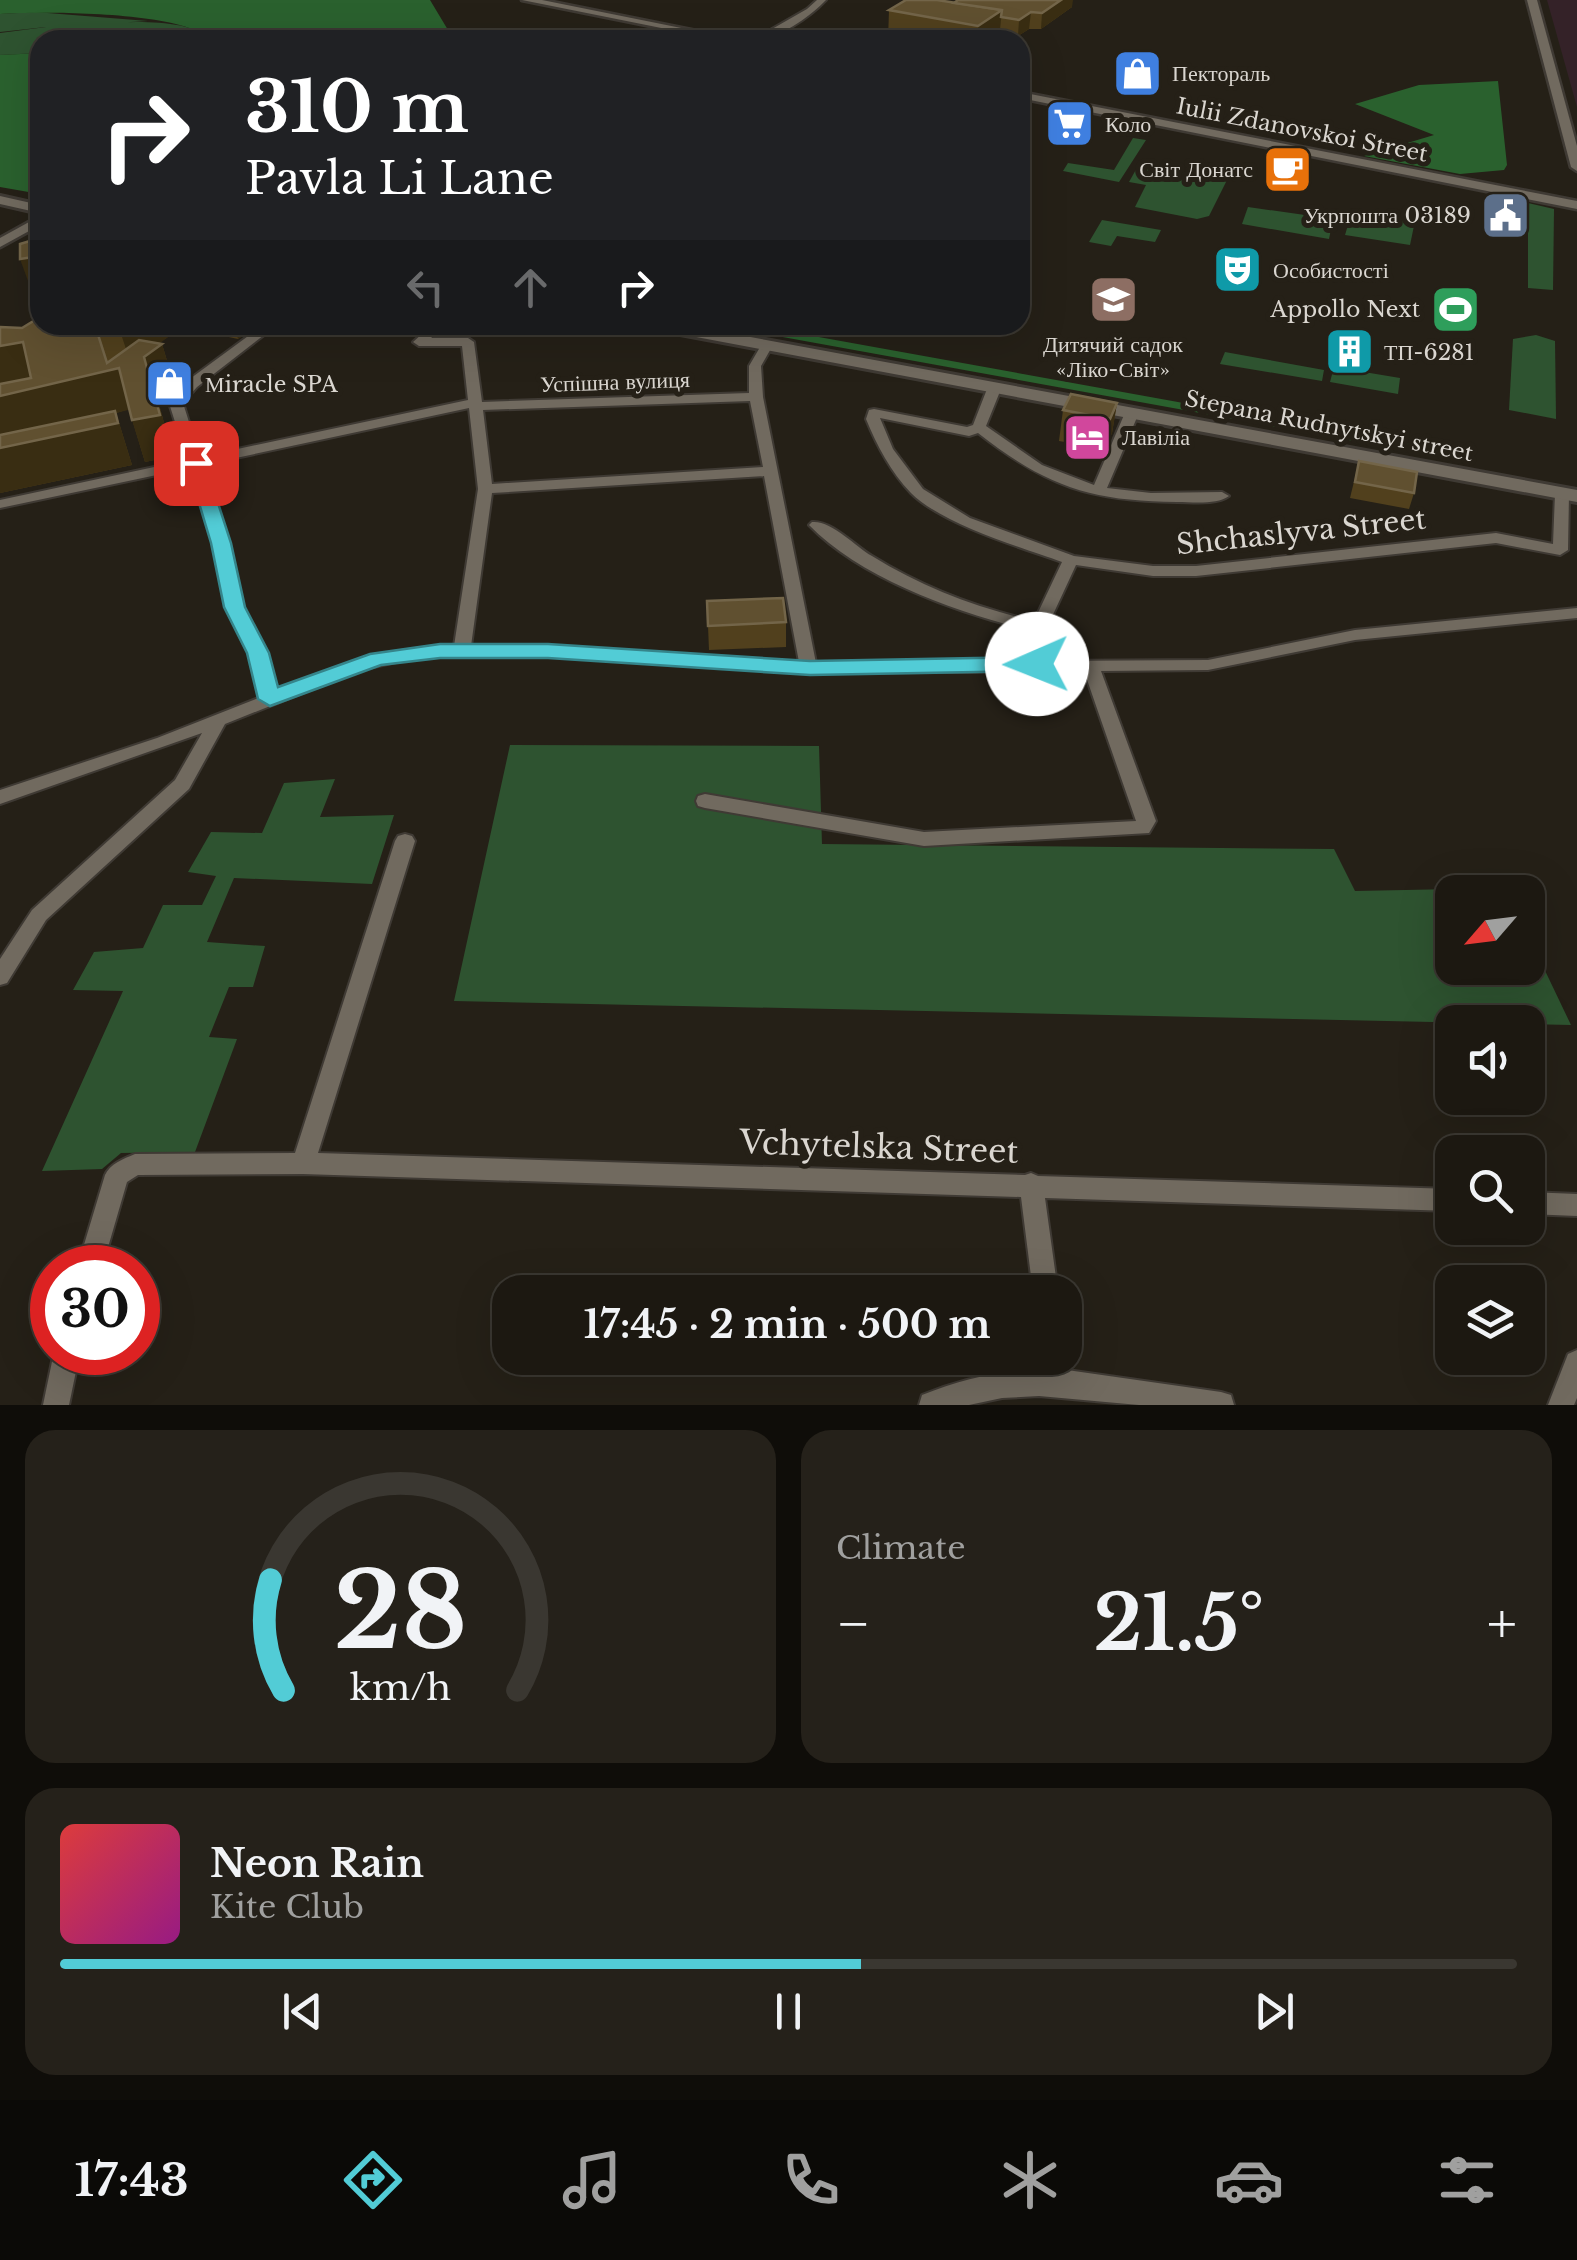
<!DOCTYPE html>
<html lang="en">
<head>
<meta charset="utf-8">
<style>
	:root { --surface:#1c1811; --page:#25211a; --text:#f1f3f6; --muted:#a0a09f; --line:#3a3731; --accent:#52ccd6 }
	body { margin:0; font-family:"Libre Baskerville",serif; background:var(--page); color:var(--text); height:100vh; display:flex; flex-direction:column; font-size:38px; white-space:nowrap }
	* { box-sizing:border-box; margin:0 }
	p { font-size:32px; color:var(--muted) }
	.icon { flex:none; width:55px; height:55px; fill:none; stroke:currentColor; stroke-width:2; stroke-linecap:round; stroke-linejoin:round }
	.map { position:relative; height:1405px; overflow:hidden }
	.side { display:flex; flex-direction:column; gap:25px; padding:25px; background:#0f0d09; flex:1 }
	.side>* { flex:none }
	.top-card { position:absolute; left:30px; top:30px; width:1000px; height:305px; border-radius:30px; box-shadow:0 10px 40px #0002,0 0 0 2px var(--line); background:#202124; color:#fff; overflow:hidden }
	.needle { width:65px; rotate:242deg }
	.fabs { position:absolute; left:1435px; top:875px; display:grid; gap:20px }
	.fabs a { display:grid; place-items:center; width:110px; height:110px; border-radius:20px; background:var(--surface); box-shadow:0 10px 40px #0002,0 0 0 2px var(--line); font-size:50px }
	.speed { position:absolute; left:30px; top:1245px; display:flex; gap:20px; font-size:50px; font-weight:700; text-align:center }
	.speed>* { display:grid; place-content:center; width:130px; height:130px; border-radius:50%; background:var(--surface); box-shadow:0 10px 40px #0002,0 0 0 2px var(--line); line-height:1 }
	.speed .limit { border:15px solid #d22; background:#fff; color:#111 }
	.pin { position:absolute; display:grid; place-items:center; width:85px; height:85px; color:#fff; margin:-42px; border-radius:20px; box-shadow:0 5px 15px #0006 }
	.me { position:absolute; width:110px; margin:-55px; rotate:269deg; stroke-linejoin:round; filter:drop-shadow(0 0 8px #0008) }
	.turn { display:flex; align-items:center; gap:35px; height:210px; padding:0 50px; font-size:45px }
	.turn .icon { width:130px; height:130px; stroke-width:2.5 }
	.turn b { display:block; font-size:70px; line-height:85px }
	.lanes { display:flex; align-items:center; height:95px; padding:0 50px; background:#0003; justify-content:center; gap:50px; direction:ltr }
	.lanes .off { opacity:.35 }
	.big { font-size:75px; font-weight:700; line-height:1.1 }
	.side .widget { flex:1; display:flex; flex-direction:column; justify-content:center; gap:15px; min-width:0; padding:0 35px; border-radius:30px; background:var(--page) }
	.side .dial { align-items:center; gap:0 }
	.dial svg { height:260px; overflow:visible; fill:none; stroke:var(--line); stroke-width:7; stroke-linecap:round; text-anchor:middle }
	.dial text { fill:var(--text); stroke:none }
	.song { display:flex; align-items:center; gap:30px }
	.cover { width:120px; height:120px; border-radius:15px; background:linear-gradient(135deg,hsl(0 70% 55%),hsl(310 70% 35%)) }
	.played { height:10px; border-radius:5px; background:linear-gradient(90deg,var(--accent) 55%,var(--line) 55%) }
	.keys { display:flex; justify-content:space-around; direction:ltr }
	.heat { display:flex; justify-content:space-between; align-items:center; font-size:55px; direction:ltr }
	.side .tiles { flex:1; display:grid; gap:25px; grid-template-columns:1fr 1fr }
	.widget:last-child { grid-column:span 2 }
	.trip { position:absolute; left:492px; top:1275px; width:590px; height:100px; border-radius:30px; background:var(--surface); box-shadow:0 10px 40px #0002,0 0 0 2px var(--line); font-weight:700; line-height:100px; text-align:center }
	.dock { display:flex; height:160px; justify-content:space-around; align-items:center; background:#0b0a07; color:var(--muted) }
	.dock .icon { width:70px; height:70px }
	.dock .selected { color:var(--accent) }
	.dock b { font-size:45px; color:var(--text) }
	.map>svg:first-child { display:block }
	.industrial { fill:#342228 }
	.green { fill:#2e5330 }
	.forest { fill:#2a612e }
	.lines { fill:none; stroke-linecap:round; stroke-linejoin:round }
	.minor-casing { stroke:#3f3a34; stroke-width:4 }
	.tertiary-casing { stroke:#3f3a34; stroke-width:5 }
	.secondary-casing { stroke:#3f3a34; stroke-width:6 }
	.minor { fill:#716a5f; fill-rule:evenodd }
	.tertiary { fill:#716a5f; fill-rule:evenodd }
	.secondary { fill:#716a5f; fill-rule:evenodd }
	.wall { fill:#51401d }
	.shaded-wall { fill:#392d12 }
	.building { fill:#605030; stroke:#736549; stroke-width:2.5 }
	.route { fill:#52ccd6; stroke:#35858b; stroke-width:2.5 }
	.labels { text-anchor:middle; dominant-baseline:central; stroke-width:10; stroke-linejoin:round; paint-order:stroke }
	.far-poi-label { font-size:22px; fill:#dad6d0; stroke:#252017; text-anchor:start }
	.far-street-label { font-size:22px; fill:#dad6d0; stroke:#252017 }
	.street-label { font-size:28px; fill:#dad6d0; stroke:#252017 }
	.near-street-label { font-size:32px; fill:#dad6d0; stroke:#252017 }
</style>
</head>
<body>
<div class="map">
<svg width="1577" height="1405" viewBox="0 0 1577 1405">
	<rect width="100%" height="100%" fill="#252017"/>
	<polygon class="industrial" points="1547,0 1577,0 1577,107"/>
	<g class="green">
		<path d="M35 12 148 21 63 26C99 24 186 13 211 40H40V53L0 55V33L46 27 0 32V14Z"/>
		<polygon points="1133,138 1146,140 1119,182 1063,171 1068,163 1114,170"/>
		<polygon points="1138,166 1228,178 1209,216 1197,219 1135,207 1146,185 1129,182"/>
		<polygon points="1528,203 1554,209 1553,290 1528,288"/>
		<polygon points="1248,207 1333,219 1329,239 1242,224"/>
		<polygon points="1352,212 1415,221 1410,245 1345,235"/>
		<polygon points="1102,220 1161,230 1155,242 1117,236 1111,246 1089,242"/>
		<polygon points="1536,335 1555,341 1556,419 1509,410 1513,339"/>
		<polygon points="1225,352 1324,370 1322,381 1220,364"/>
		<polygon points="1334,367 1400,378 1398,394 1330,382"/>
		<polygon points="510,745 819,746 822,844 1334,849 1355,891 1505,888 1507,892 1452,892 1452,968 1528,968 1528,935 1571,1025 454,1001"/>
		<polygon points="335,779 320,817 394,815 372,884 234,878 207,942 265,946 253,987 229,987 209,1037 237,1039 195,1152 121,1153 102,1169 42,1171 123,991 73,990 94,952 143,948 163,905 202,905 216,876 188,872 211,832 262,833 284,783"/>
	</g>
	<g class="forest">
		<path d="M0 0H430L454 40H211C185 11 42 11 0 14Z"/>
		<polygon points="40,53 40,194 0,187 0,55"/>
		<polygon points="1498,81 1507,165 1504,170 1460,174 1364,156 1434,135 1355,104 1419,85"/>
		<polygon points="717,325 753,325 1437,449 1436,456"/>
	</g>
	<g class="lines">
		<defs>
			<g id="minor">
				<path d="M817 0H826C810 17 777 40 753 40L807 9Z"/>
				<path d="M263 325H277L197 387 183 403 200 457 468 400 462 346H419L413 342 432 325H446L431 338H468L474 342 482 402 749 393V366L763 342H771L773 345 761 366 763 397 816 663 1029 661 1033 631C961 614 861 579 809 525L812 522C831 520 855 546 872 556 922 587 977 608 1034 621L1062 562C1020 547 942 524 911 493 891 472 877 446 866 419L869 410 874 409 967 427 973 425 987 389 994 385 1001 389 986 426 1042 465 1094 485 1124 415 1131 411 1138 415 1107 488 1151 493 1222 492 1229 496C1217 505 1193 502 1177 502 1091 501 1047 487 978 433L969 436 880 418 893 449 923 489 970 518 1074 556 1153 566H1196L1496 533 1553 544 1555 494 1562 490 1569 494 1568 550 1560 555 1496 543 1196 576H1153L1076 565 1050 621 1046 661 1208 660 1355 630 1577 608V618L1355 640 1208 670 1101 671 1156 821 1149 833 924 846 705 808 698 806 696 801 698 796 705 794 924 832 1136 821 1084 671 809 673 548 656 419 657 360 670 225 724 189 789 46 920 7 983 0 985V959L32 910 175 780 202 733 0 804V790L157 738 261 697 250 653 226 607 213 543 190 468 0 508V500L187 460 169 403 187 381ZM750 401 763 467 492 484 483 410ZM469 408 478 489 454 646C388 647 337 666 276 690L266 653 242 607 229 543 203 465ZM764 476 799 662 548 646H471L492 493Z"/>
				<path d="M405 834 412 836 415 841 318 1153 1025 1175 1031 1173 1038 1176 1452 1189V1211L1045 1198 1058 1292H1033L1021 1197 303 1174 138 1175 127 1182 102 1268H77L105 1175C110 1164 123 1159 135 1154L295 1153 395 841 398 836Z"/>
				<polygon points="1528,1192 1577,1194 1577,1216 1528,1214"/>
				<polygon points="1577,1350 1577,1398 1574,1405 1548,1405 1568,1354"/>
				<polygon points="54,1352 80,1352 69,1405 43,1405"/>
				<path d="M1065 1353 1067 1370 1221 1392 1231 1395 1234 1405H1139L1039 1396 1002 1398 969 1405H919L922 1395C961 1379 998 1371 1040 1369L1041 1358H1065Z"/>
			</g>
			<g id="tertiary">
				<polygon points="522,0 542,0 741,40 721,40"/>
				<polygon points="1527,0 1537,0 1577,146 1577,171 1571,167"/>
				<polygon points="1020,92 1577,201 1577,209 1020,98"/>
				<polygon points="40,216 40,225 0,247 0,238"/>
			</g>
			<g id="secondary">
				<polygon points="0,196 40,205 40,213 0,204"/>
				<polygon points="651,325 685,325 1577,490 1577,502 659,330"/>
			</g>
		</defs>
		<use href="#minor" class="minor-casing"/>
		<use href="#tertiary" class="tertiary-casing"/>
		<use href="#secondary" class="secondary-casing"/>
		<use href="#minor" class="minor"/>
		<use href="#tertiary" class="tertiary"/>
		<use href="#secondary" class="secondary"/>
	</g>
	<g class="wall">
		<polygon points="954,3 1072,7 1041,29 1029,29 1018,36 1000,33 999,40 888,40 889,10"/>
		<polygon points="40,325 259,325 238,339 182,327 159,343 162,344 174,384 157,397 173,456 145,462 129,409 116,413 132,465 0,493 0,327 22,328"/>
		<polygon points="382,325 428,325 416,334 383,327"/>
		<polygon points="1117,403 1112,433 1105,449 1059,441 1063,410"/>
		<polygon points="1359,461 1414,493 1409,509 1350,498"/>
		<polygon points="707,601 786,622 786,647 709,650"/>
	</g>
	<g class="shaded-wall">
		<polygon points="1061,0 1073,0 1072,7 1041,29 1042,13"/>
		<polygon points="1002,10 999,40 977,40 978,26"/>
		<polygon points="1031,12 1029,29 1018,36 1019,20"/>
		<polygon points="40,256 40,299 35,300 20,259"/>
		<polygon points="118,325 181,325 182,327 131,364"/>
		<polygon points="234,325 259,325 238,339"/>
		<polygon points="415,325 428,325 416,334"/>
		<polygon points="23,342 38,382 2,389 0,383 0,346"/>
		<polygon points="162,344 174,384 157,397 173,456 145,462 132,420 144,357"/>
		<polygon points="119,368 132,409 116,413 132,465 0,493 0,396"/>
		<polygon points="1117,403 1112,433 1105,449 1110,419"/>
	</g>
	<g class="building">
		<polygon points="906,0 937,0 1002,10 978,26 889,10"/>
		<polygon points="958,0 1061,0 1042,13 1031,12 1019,20 1001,17 1002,10 954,3"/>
		<polygon points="40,238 40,256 20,259 20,244"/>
		<polygon points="40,317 40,325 95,325 107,363 139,340 162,344 144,357 160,415 132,420 119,368 0,396 0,384 31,378 23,342 0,346 0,327 22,328"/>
		<polygon points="1071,394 1117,403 1110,419 1063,410"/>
		<polygon points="115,411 118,423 0,448 0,435"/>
		<polygon points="1359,461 1417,472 1414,493 1355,482"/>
		<polygon points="783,598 786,622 708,626 707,601"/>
	</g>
	<polygon class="route" points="196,457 205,463 231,543 245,607 269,653 278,687 370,654 440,644 548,644 810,661 1037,657 1048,664 1037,671 810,675 548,658 440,658 381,665 270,706 258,699 247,653 224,607 211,543 187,463"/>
	<defs>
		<symbol id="shop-square" viewBox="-11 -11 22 22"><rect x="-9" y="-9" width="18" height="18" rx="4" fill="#3f7fe0" stroke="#252017"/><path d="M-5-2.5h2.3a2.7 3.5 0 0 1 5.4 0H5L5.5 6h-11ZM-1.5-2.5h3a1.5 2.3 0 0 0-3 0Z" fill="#fff"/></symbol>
		<symbol id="supermarket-square" viewBox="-11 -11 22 22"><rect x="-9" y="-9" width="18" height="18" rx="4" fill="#3f7fe0" stroke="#252017"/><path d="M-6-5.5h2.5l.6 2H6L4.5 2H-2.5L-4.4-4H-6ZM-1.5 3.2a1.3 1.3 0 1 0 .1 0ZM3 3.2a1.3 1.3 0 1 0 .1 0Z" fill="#fff"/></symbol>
		<symbol id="cafe-square" viewBox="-11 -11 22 22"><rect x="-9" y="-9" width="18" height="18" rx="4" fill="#e8710a" stroke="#252017"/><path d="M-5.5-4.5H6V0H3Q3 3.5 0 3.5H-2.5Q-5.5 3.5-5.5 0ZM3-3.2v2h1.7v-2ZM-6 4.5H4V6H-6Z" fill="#fff"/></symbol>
		<symbol id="civic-square" viewBox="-11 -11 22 22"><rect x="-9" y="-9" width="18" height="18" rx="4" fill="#5c6f8a" stroke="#252017"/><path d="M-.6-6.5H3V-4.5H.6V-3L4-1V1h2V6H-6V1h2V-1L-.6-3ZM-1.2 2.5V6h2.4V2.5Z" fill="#fff"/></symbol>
		<symbol id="theatre-square" viewBox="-11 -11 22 22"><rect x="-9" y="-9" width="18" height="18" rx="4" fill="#0f9aa8" stroke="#252017"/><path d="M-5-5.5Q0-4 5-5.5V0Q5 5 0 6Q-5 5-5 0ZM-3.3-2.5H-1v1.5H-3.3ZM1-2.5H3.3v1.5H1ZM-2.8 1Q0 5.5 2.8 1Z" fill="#fff"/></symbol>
		<symbol id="school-square" viewBox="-11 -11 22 22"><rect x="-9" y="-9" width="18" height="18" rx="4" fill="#8d6e63" stroke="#252017"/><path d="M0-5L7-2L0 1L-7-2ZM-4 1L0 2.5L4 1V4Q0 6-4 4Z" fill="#fff"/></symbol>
		<symbol id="stadium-square" viewBox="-11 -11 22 22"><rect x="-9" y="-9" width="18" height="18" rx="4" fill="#2e9e5b" stroke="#252017"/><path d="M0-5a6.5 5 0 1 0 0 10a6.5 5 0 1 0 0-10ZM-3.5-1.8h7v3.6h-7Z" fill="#fff"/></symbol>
		<symbol id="building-square" viewBox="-11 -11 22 22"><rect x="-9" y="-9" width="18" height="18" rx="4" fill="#0f9aa8" stroke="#252017"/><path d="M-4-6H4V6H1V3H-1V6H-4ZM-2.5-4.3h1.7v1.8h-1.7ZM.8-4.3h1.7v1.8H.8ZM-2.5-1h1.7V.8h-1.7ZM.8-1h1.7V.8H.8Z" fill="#fff"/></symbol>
		<symbol id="hotel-square" viewBox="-11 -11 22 22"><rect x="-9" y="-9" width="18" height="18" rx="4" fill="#d1479c" stroke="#252017"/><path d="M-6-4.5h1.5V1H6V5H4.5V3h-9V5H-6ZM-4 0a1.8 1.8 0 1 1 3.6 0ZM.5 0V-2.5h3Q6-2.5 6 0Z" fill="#fff"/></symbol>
	</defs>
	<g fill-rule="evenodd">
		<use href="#shop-square" x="1110" y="46" width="55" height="55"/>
		<use href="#supermarket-square" x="1042" y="96" width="55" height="55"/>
		<use href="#cafe-square" x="1260" y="142" width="55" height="55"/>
		<use href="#civic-square" x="1478" y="188" width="55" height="55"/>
		<use href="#theatre-square" x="1210" y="242" width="55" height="55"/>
		<use href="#school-square" x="1086" y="272" width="55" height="55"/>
		<use href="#stadium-square" x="1428" y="282" width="55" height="55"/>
		<use href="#building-square" x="1322" y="324" width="55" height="55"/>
		<use href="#shop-square" x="142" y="356" width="55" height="55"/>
		<use href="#hotel-square" x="1060" y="410" width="55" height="55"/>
	</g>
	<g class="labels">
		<g class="far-poi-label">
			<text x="1172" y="73">Пектораль</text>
			<text x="1105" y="124">Коло</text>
			<text x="1253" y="169" text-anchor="end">Світ Донатс</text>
			<text x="1471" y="215" text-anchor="end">Укрпошта 03189</text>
			<text x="1273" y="270">Особистості</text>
			<text x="1420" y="309" text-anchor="end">Appollo Next</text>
			<text x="1113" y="344" text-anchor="middle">Дитячий садок<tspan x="1113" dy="25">«Ліко-Світ»</tspan></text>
			<text x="1384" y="352">ТП-6281</text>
			<text x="205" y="384">Мiracle SPA</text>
			<text x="1122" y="437">Лавіліа</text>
		</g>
		<g class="far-street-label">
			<text transform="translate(1302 130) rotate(11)">Iulii Zdanovskoi Street</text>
			<text transform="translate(615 382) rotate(-2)">Успішна вулиця</text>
			<text transform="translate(1329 426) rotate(11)">Stepana Rudnytskyi street</text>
		</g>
		<g class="street-label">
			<text transform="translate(1301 532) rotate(-6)">Shchaslyva Street</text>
		</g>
		<g class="near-street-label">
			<text transform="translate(879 1147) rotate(2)">Vchytelska Street</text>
		</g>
	</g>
</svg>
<div class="fabs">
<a><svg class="needle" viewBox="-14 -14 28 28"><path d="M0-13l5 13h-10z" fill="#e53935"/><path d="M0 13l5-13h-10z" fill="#a0a09f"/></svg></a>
<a><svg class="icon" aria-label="sound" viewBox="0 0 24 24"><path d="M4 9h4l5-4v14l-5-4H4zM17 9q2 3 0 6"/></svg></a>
<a><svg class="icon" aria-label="search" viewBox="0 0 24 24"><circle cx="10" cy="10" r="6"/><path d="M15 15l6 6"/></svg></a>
<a><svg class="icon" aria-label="layers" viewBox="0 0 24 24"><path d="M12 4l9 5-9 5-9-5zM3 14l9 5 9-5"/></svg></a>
</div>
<div class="speed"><div class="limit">30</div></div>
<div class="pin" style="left:196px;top:463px;background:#d93025"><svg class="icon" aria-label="arrive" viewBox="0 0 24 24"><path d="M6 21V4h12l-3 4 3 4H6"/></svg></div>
<svg class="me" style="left:1037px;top:664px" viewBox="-20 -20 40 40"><circle r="19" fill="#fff"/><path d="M0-13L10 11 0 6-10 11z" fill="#52ccd6"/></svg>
<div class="trip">17:45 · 2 min · 500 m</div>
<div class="top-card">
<div class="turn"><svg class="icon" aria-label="right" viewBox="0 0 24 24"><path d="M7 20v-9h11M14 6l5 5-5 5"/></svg><div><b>310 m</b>Pavla Li Lane</div></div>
<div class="lanes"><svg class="icon off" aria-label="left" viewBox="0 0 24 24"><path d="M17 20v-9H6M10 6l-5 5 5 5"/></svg><svg class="icon off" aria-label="ahead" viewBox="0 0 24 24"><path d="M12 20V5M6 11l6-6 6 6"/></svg><svg class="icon" aria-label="right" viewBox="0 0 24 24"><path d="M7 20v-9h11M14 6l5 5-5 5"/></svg></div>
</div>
</div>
<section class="side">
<div class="tiles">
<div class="widget dial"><svg viewBox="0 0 100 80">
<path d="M14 69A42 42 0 1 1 86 69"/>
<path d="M14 69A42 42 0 0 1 10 35" stroke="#52ccd6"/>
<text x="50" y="56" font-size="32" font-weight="700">28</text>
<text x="50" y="72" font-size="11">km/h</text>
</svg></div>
<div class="widget"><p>Climate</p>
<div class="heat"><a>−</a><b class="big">21.5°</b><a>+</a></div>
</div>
<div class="widget">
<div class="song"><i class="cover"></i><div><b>Neon Rain</b><p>Kite Club</p></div></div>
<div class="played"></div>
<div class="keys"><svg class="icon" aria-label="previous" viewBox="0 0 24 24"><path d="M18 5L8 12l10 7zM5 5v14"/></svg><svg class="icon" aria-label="pause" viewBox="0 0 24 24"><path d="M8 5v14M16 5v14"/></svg><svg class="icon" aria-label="next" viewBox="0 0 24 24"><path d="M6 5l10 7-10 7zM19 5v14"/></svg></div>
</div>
</div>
</section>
<nav class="dock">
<b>17:43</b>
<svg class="icon selected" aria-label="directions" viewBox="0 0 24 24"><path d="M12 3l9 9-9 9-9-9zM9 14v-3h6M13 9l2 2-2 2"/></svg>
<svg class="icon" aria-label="music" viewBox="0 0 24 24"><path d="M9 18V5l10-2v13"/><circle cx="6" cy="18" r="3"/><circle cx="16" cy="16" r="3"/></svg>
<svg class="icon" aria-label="phone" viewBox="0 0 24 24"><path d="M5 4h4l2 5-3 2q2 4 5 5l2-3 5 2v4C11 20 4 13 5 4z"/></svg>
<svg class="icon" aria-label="climate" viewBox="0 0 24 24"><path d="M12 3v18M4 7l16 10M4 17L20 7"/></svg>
<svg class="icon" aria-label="car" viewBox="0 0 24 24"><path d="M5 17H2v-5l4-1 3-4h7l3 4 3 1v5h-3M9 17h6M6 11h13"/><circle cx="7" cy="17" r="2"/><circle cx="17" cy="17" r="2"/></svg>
<svg class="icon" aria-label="filters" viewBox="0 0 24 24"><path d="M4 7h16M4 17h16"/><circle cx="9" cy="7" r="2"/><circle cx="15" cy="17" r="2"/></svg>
</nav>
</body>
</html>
